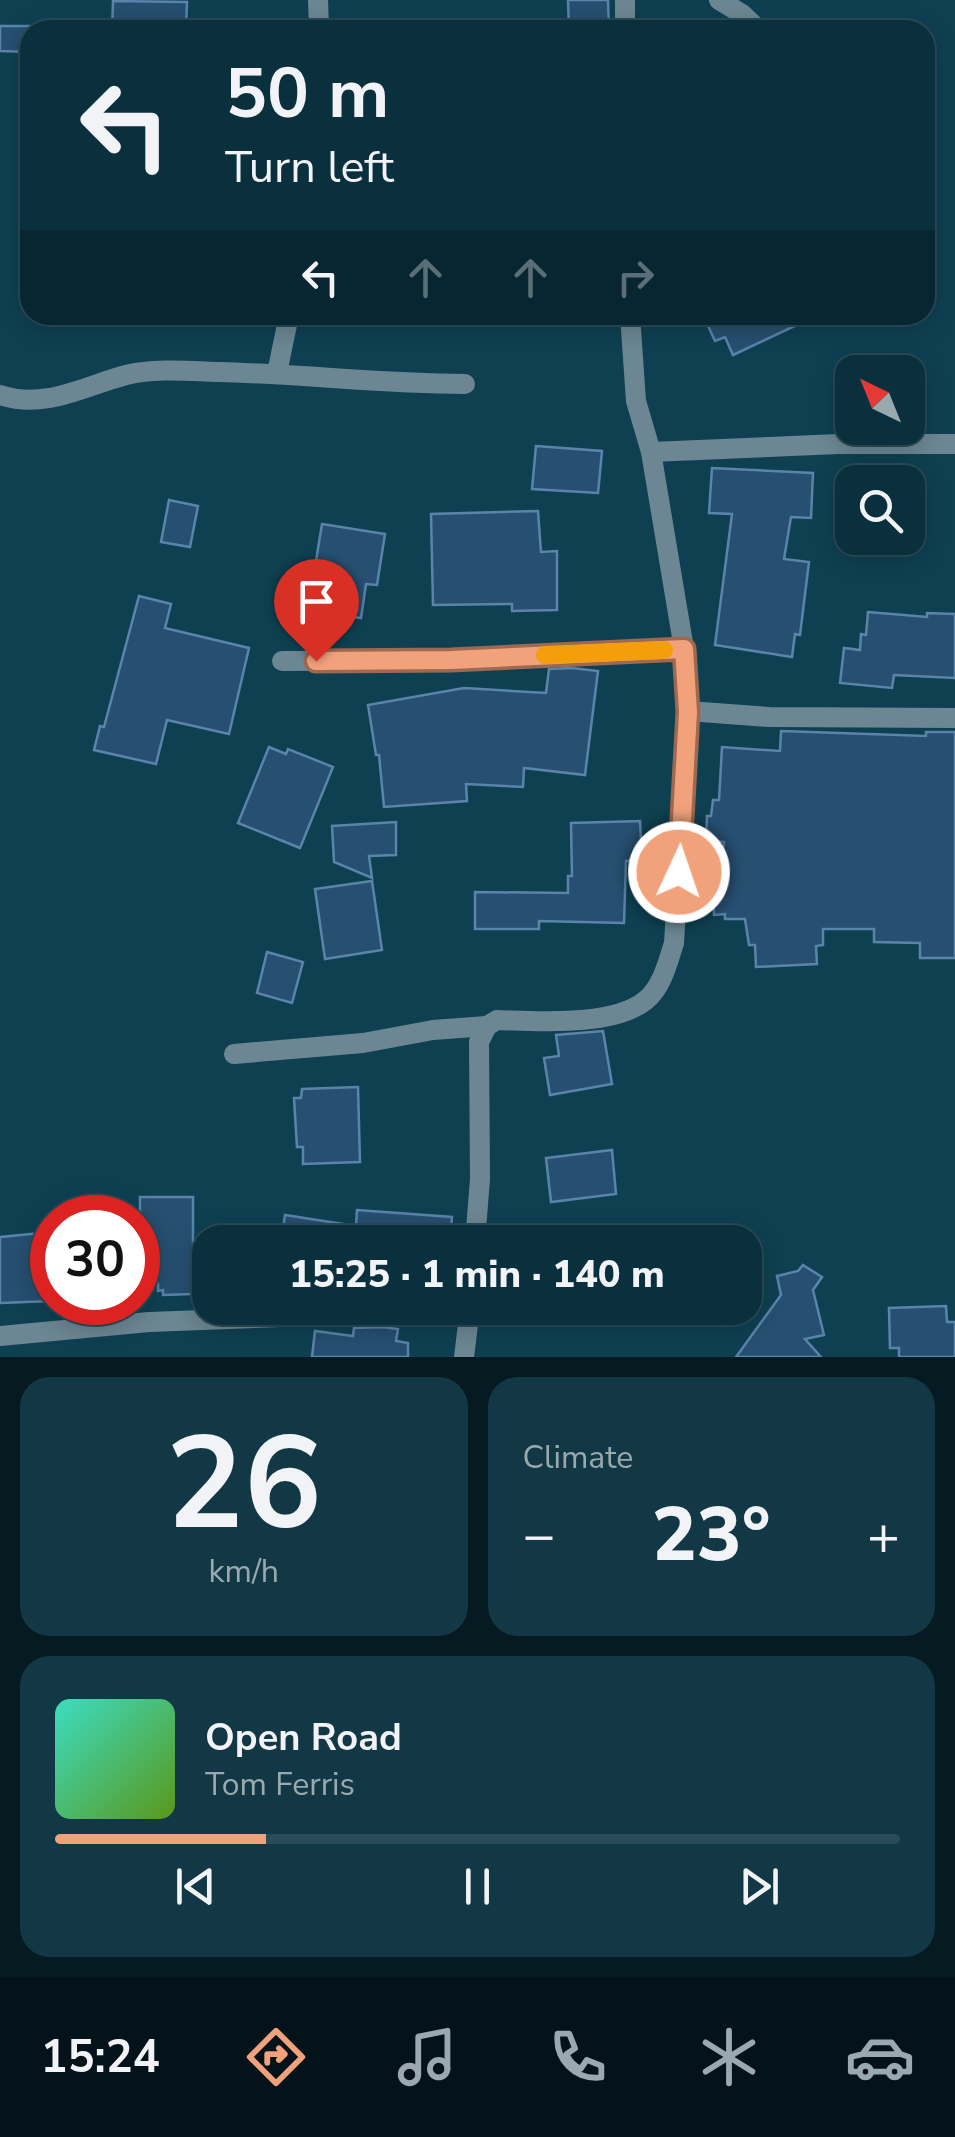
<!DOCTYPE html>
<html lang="en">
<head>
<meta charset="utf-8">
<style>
	:root { --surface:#0a303e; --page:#133845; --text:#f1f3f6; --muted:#99a9b0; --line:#2a4b58; --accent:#f1a27b }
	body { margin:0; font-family:"Nunito Sans",sans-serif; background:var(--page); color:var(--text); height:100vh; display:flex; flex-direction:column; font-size:38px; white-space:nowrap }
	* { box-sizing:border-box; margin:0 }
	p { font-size:32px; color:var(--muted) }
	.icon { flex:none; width:55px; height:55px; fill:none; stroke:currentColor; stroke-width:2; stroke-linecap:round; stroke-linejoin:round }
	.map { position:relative; height:1357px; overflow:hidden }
	.side { display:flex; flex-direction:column; gap:20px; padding:20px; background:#061a22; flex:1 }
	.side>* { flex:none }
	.banner { position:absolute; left:20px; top:20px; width:915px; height:305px; border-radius:30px; box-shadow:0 5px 25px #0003,0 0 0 2px var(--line); background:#0a303e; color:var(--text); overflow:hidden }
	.needle { width:65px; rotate:317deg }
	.fabs { position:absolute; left:835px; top:355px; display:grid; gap:20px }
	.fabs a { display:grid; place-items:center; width:90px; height:90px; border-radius:20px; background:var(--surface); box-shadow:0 5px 25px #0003,0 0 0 2px var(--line); font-size:50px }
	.speed { position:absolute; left:30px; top:1195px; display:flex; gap:20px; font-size:50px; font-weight:700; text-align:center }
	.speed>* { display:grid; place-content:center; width:130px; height:130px; border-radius:50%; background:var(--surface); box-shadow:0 5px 25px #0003,0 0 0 2px var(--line); line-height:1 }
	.speed .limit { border:15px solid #d22; background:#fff; color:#111 }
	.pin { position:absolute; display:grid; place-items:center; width:85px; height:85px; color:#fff; margin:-102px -42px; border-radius:50% 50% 50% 0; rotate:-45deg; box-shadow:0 0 10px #0007 }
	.pin .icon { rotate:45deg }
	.me { position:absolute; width:110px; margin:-55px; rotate:3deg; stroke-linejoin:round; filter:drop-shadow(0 0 8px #0008) }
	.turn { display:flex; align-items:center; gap:35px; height:210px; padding:0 40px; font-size:45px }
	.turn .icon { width:130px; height:130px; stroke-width:2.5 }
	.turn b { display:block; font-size:70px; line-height:85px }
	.lanes { display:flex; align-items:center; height:95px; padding:0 40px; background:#0003; justify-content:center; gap:50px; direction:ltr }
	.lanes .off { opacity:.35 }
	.big { font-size:75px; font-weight:800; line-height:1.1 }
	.side .widget { flex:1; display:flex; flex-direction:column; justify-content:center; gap:15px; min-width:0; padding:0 35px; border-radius:30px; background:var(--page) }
	.side .dial { align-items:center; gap:0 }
	.dial b { font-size:130px; line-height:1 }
	.song { display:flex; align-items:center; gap:30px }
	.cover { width:120px; height:120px; border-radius:15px; background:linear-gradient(135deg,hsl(170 70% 55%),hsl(90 70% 35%)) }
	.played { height:10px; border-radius:5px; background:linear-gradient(90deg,var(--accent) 25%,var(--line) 25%) }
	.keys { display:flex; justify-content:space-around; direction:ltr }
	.heat { display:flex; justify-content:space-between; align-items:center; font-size:55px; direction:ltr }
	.side .tiles { flex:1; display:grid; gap:20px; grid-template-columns:1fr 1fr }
	.widget:last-child { grid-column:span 2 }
	.trip { position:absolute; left:192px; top:1225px; width:570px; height:100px; border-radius:30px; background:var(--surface); box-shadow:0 5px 25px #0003,0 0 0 2px var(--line); font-weight:800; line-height:100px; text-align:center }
	.menu { display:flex; height:160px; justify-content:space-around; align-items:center; background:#041319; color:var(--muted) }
	.menu .icon { width:70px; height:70px }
	.menu .active { color:var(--accent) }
	.menu b { font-size:45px; color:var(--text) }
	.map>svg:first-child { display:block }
	.building { fill:#264f71; stroke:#5a84aa; stroke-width:2.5 }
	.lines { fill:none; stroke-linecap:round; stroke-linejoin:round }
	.street { stroke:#6c8793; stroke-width:20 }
	.route-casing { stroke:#9d6950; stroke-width:25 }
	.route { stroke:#f1a27b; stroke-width:18 }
	.slow { stroke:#f59e0b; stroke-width:18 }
</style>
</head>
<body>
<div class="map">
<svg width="955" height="1357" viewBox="0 0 955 1357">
	<rect width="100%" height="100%" fill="#0e4052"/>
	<g class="building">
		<polygon points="568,0 608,0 609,30 569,30"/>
		<polygon points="113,1 187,2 186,30 112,30"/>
		<polygon points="0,26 30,26 30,52 0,51"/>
		<polygon points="703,315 818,315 733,355 725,337 715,341"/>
		<polygon points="536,446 602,451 598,493 532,489"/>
		<polygon points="712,468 813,473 811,518 791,517 784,559 809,562 800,635 795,634 792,657 715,645 732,514 709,513"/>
		<polygon points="169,500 198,506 190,547 161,542"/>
		<polygon points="538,511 541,552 557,551 557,610 512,611 512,604 433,605 431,514"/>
		<polygon points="322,524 385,534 377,585 366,584 361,618 346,616 343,629 318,625 320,618 307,616"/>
		<polygon points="139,596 171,604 165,628 249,648 229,734 167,720 156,764 94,750 100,726 104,727"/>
		<polygon points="868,612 927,617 927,613 955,614 955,678 894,675 892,688 840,683 844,648 860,650 861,634 866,635"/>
		<polygon points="572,668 598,671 585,775 524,768 523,787 466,784 467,801 384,807 379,755 376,755 368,705 464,688 546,693 549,669"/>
		<polygon points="781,731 926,736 926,732 955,732 955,958 920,958 920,943 874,942 874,929 823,929 823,945 816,946 817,964 756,967 755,945 749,945 745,919 725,919 725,914 714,915 713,887 715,882 719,882 724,842 706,840 707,816 711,816 713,800 719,800 722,747 780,751"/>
		<polygon points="269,747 286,754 288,749 333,767 300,848 238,823"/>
		<polygon points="640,821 642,860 626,861 624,923 539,921 539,929 475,929 475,892 568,893 568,876 572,876 571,823"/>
		<polygon points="396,822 396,855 369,856 372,878 334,862 332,826"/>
		<polygon points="372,881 382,950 325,959 315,889"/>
		<polygon points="267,952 303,962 292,1003 257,993"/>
		<polygon points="603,1031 612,1084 550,1095 544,1058 559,1056 556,1035"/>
		<polygon points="358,1087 360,1162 303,1164 303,1147 297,1147 294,1098 301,1098 302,1089"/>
		<polygon points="612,1150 616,1194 551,1202 546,1158"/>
		<polygon points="140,1197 193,1197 193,1294 163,1295 163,1290 158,1291 158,1284 140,1284"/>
		<polygon points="357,1210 452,1217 450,1242 281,1242 285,1215 356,1226"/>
		<polygon points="52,1232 52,1301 0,1303 0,1237"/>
		<polygon points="803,1265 822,1277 813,1290 824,1335 805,1339 821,1357 736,1357 781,1295 777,1276 798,1271"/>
		<polygon points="946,1306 947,1322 955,1322 955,1357 899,1357 899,1348 890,1348 889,1308"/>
		<polygon points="382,1327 398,1329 396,1341 408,1343 408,1357 312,1357 315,1331 353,1336 354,1328"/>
	</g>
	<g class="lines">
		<g class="street">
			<polyline points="318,0 319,30"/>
			<polyline points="625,0 625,30"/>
			<polyline points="719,0 742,14 759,30"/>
			<polyline points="277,373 289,315"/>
			<path d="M0 395C45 410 84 386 126 375 155 368 189 371 219 372 301 374 383 384 465 384"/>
			<polyline points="651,452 839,444 955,444"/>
			<polyline points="282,661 451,660 684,649"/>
			<polyline points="688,711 769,717 955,718"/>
			<polyline points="234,1054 363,1043 433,1030 487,1026"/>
			<path d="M475 1242 480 1179 479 1042 487 1026 497 1020C538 1021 614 1027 646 1000 662 987 668 962 674 943L688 711 684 649 651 452 636 401 630 315"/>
			<polyline points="0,1336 149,1322 470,1310"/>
			<polyline points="464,1357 470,1308"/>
		</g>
	</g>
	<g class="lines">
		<defs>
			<polyline id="route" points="316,661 451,660 684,649 688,712 679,872"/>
		</defs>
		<use href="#route" class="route-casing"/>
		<use href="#route" class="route"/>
		<polyline class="slow" points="545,655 664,650"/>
	</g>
</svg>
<div class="fabs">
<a><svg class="needle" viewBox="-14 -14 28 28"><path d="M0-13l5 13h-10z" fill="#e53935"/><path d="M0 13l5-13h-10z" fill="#99a9b0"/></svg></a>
<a><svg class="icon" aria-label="search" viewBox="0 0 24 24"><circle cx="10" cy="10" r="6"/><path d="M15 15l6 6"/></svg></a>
</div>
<div class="speed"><div class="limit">30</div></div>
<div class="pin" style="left:316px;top:661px;background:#d93025"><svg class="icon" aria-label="arrive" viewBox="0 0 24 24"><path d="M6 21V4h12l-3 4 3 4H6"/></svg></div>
<svg class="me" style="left:679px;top:872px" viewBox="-20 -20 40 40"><circle r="17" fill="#f1a27b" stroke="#fff" stroke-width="3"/><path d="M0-11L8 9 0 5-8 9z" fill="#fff"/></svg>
<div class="trip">15:25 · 1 min · 140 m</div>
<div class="banner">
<div class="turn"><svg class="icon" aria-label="left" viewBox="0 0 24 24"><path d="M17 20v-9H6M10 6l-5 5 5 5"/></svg><div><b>50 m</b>Turn left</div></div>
<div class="lanes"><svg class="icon" aria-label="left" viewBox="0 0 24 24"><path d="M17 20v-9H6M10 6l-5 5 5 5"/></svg><svg class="icon off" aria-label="ahead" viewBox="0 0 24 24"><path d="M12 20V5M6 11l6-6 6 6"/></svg><svg class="icon off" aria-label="ahead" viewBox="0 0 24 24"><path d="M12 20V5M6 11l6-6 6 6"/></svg><svg class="icon off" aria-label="right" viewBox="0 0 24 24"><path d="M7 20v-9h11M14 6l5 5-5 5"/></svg></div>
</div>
</div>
<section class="side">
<div class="tiles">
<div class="widget dial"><b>26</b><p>km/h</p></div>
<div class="widget"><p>Climate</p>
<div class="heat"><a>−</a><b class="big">23°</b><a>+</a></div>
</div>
<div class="widget">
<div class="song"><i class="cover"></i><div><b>Open Road</b><p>Tom Ferris</p></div></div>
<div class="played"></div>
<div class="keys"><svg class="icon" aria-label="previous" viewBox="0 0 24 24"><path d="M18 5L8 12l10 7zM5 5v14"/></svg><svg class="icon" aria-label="pause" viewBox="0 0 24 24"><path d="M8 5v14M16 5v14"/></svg><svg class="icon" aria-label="next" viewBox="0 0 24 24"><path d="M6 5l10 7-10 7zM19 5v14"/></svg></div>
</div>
</div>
</section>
<nav class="menu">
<b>15:24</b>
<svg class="icon active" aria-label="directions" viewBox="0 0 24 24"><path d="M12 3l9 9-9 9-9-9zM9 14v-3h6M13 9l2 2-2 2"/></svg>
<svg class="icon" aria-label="music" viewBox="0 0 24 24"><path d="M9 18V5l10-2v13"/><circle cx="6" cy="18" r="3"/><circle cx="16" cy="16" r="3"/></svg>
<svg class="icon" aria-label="phone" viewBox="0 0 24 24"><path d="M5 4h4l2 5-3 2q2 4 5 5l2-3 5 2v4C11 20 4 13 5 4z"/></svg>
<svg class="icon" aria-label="climate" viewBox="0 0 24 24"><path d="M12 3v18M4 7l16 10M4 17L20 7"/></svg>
<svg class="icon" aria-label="car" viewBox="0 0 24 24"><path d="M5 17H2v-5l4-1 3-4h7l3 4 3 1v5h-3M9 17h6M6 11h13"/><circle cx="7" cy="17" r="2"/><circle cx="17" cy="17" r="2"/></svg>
</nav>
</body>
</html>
